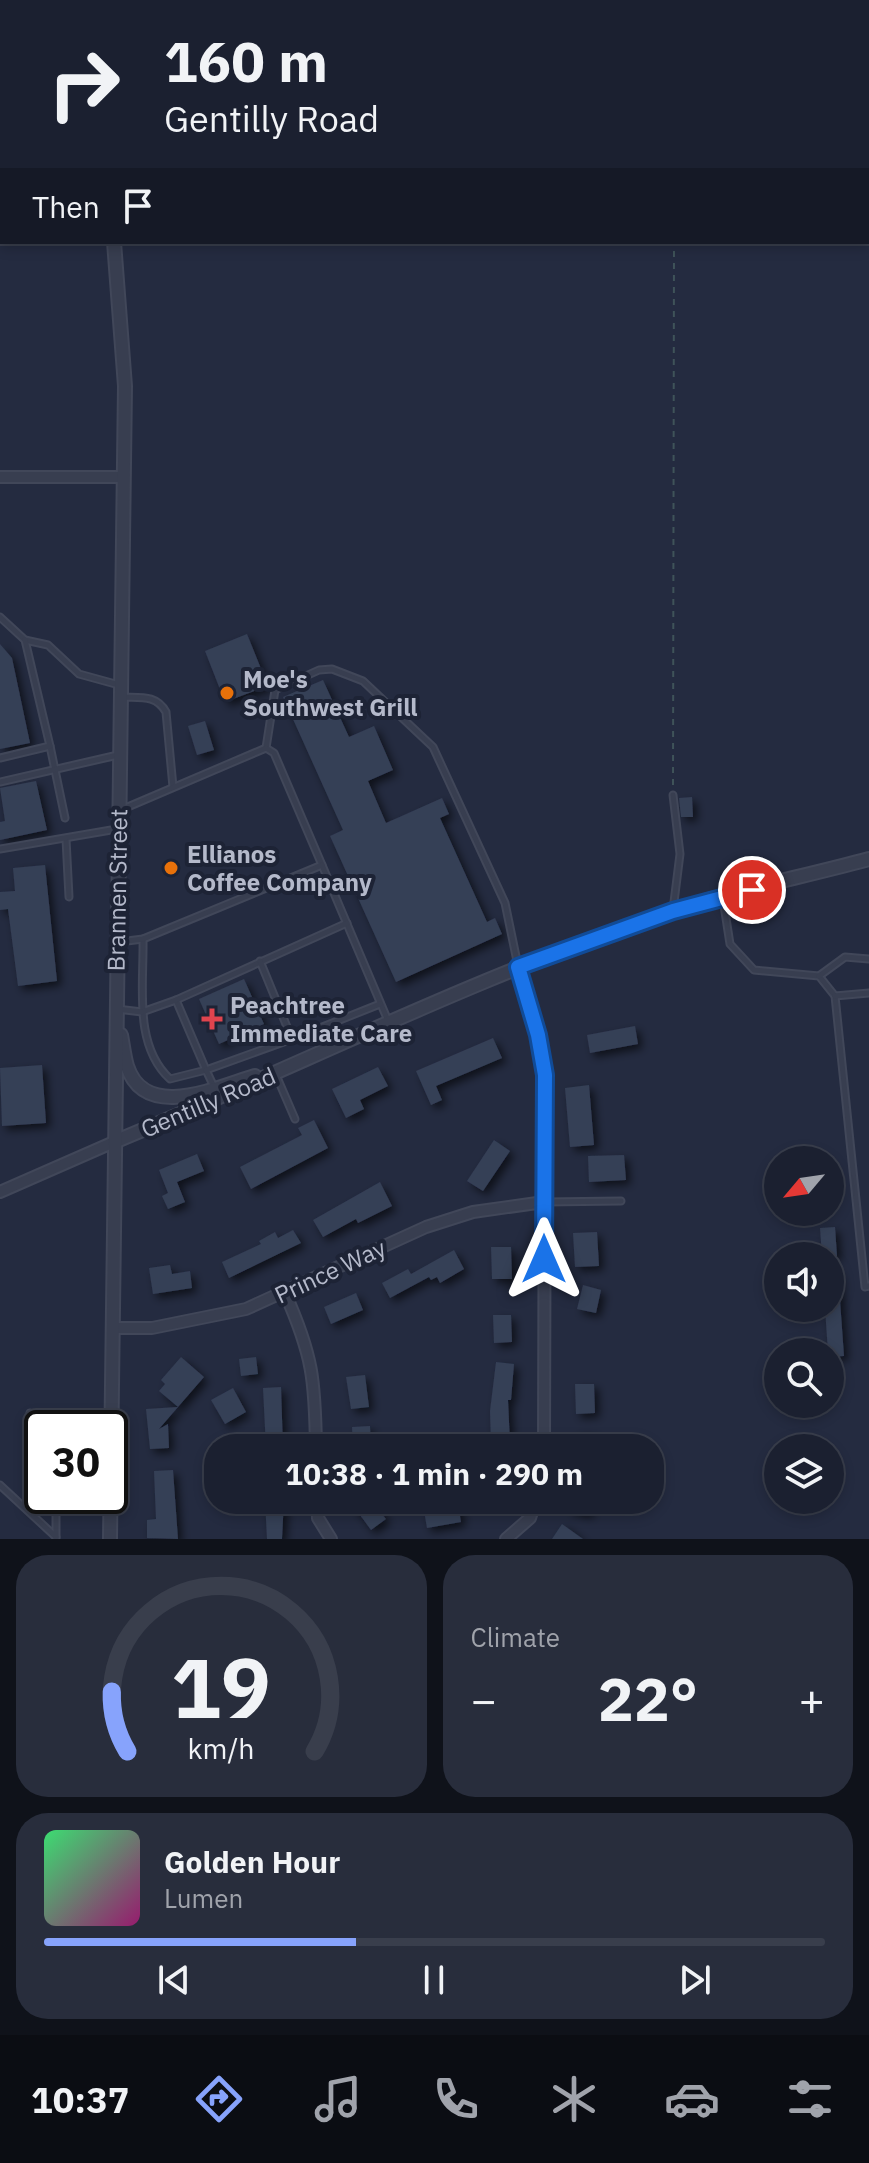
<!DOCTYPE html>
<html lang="en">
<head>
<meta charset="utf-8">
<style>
	:root { --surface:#1b2030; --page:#282d3c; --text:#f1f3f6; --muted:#a0a3ab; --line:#393e4c; --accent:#87a3fc }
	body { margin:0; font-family:"IBM Plex Sans",sans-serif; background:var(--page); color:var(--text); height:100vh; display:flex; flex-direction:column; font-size:30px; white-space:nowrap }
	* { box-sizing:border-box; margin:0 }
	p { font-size:26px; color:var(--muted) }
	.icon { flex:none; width:44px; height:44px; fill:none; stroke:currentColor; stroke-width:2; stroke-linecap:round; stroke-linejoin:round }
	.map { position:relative; height:1539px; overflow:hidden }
	.panel { display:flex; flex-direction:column; gap:16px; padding:16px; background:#0f121a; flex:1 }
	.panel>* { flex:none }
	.banner { position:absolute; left:0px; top:0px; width:870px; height:244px; box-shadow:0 4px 12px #0003,0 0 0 2px var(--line); background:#1b2030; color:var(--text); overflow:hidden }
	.needle { width:52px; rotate:241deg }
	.buttons { position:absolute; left:764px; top:1146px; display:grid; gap:16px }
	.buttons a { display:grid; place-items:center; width:80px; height:80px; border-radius:50%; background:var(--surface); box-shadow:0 4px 12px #0003,0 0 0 2px var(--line); font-size:40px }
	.speed { position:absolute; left:24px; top:1410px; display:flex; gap:16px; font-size:40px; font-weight:700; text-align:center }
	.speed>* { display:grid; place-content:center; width:104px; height:104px; border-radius:50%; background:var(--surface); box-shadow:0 4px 12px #0003,0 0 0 2px var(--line); line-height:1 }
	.speed .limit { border:4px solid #111; border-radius:12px; background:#fff; color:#111 }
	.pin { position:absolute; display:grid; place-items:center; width:68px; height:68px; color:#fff; margin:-34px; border:4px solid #fff; border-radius:50%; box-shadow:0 2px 8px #0007 }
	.me { position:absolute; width:88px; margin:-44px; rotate:0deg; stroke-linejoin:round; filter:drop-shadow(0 0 6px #0008) }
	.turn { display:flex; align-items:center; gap:28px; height:168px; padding:0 32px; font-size:36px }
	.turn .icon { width:104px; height:104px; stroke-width:2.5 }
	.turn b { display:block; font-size:56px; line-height:68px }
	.then { display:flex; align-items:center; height:76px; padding:0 32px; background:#0003; gap:16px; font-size:30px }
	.big { font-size:60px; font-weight:800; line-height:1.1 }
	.panel .card { flex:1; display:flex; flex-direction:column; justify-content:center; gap:12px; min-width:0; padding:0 28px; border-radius:32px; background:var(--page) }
	.panel .dial { align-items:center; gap:0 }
	.dial svg { height:208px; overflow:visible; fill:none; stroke:var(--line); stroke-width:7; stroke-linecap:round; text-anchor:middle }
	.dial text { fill:var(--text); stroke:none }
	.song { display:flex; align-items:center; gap:24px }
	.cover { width:96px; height:96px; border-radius:12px; background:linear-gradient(135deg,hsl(140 70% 55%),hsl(320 70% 35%)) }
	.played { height:8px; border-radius:4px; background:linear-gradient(90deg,var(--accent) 40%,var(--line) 40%) }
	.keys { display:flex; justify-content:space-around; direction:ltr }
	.heat { display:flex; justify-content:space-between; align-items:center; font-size:44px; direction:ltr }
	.panel .tiles { flex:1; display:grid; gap:16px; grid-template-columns:1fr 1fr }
	.card:last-child { grid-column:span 2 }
	.trip { position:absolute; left:204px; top:1434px; width:460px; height:80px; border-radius:32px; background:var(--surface); box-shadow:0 4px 12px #0003,0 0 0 2px var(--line); font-weight:800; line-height:80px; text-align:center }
	.tab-bar { display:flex; height:128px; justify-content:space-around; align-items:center; background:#0b0d13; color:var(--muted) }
	.tab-bar .icon { width:56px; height:56px }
	.tab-bar .on { color:var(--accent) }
	.tab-bar b { font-size:36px; color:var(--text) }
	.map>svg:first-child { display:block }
	.building { fill:#353f56; filter:url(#shadow) }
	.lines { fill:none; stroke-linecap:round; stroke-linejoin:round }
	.service-casing { stroke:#414759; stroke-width:9 }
	.minor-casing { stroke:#414759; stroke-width:14 }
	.tertiary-casing { stroke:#414759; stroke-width:16 }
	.path { stroke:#3f5359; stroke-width:2; stroke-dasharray:6 6; stroke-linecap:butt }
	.service { stroke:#383e50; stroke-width:5 }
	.minor { stroke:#383e50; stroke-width:10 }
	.tertiary { stroke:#383e50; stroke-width:12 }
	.route-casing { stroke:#114b97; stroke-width:20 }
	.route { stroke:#1a73e8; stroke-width:14 }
	.food-dot { fill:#e8710a; stroke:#1d2335; stroke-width:3 }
	.health-dot { fill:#e0444e; stroke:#1d2335; stroke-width:3 }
	.labels { text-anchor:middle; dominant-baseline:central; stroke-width:8; stroke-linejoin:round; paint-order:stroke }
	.poi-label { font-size:24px; font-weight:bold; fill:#b4b9ca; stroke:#1d2335; text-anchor:start }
	.street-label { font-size:24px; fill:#b4b9ca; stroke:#1d2335 }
</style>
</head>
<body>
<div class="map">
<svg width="869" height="1539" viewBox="0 0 869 1539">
	<defs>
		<filter id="shadow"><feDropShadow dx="4.5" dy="4.5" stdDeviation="4" flood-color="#0009"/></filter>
	</defs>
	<rect width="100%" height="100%" fill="#242b40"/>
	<g class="building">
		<polygon points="247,634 268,686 225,702 205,651"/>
		<polygon points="0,644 12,658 30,743 0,749"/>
		<polygon points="323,680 349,737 374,726 393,770 368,781 386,823 442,798 449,814 440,818 487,922 495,918 502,934 396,982 330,836 343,830 283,697"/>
		<polygon points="205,721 214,750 197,755 188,726"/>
		<polygon points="36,781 47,830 0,840 0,822 5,821 0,788"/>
		<polygon points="692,797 693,817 681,817 679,798"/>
		<polygon points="45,865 57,981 18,986 8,909 0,910 0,892 15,891 13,868"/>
		<polygon points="244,979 264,1024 219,1044 199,999"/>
		<polygon points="635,1026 638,1044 590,1053 587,1035"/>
		<polygon points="493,1038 502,1058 436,1086 442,1100 431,1105 416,1071"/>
		<polygon points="42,1065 46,1123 2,1126 0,1068"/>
		<polygon points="378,1067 388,1086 360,1100 364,1109 346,1118 332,1089"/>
		<polygon points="589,1085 594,1145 570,1147 565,1088"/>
		<polygon points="314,1120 328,1148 251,1189 240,1167 302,1135 298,1128"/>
		<polygon points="494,1140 510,1151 483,1191 467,1181"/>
		<polygon points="197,1154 204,1171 177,1182 185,1202 168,1209 162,1196 168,1193 159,1170"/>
		<polygon points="624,1155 626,1180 589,1182 588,1156"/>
		<polygon points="380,1182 392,1206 358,1223 356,1219 323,1237 313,1220"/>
		<polygon points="835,1227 837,1256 822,1256 820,1228"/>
		<polygon points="293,1230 301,1243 229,1278 222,1262 261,1244 259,1241 275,1232 278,1238"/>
		<polygon points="597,1232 599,1266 575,1267 573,1233"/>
		<polygon points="491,1247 511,1247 512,1279 492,1279"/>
		<polygon points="454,1250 464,1269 440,1283 437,1277 431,1280 429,1277 390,1298 382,1283 408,1269 411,1274"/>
		<polygon points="170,1265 172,1274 190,1271 192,1288 153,1294 149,1268"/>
		<polygon points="830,1272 838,1272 844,1356 830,1357 828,1352 825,1308 830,1308"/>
		<polygon points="583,1285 601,1290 596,1313 577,1309"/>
		<polygon points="356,1293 363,1310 331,1324 324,1307"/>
		<polygon points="493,1315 511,1315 512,1342 494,1343"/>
		<polygon points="181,1357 204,1377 178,1407 159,1391 165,1384 161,1380"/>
		<polygon points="256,1357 258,1374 241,1376 239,1359"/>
		<polygon points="496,1362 514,1364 511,1400 508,1400 510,1443 491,1444 490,1411"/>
		<polygon points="365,1375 369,1407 351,1409 346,1377"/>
		<polygon points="575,1384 594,1384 595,1413 576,1414"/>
		<polygon points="281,1387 283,1448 266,1448 263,1388"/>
		<polygon points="233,1388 246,1412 225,1424 211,1400"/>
		<polygon points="178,1407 159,1429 168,1424 169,1448 150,1449 146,1409"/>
		<polygon points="370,1426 371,1448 353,1448 352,1427"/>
		<polygon points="575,1432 595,1433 594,1448 574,1448"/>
		<polygon points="173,1470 178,1539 147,1538 147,1520 156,1519 154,1471"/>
		<polygon points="265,1500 284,1500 282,1539 267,1539"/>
		<polygon points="349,1500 371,1500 386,1519 371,1530"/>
		<polygon points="570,1500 591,1500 588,1514 568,1509"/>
		<polygon points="458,1504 461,1522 427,1528 424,1511"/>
		<polygon points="562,1524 583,1539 552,1539"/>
	</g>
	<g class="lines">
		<defs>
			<g id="service">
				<polyline points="0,617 25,640 48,645 79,674 119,685"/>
				<path d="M121 697C140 698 156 694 166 712L173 787"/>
				<polyline points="50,746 65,818"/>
				<polyline points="266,748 275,690 319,670 332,669 363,681 433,747 505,903 518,966"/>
				<polyline points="0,758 50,746 25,640"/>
				<polyline points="0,782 118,755"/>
				<polyline points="673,795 680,854 673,910"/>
				<polyline points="123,809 266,748 274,753 322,865"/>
				<polyline points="66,839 69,897"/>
				<polyline points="0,849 117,829"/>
				<polyline points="723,899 730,944 754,970 819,976 835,996 865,1287 869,1286"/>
				<path d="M143 939C144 985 133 1045 170 1079L206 1070 176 1000"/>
				<polyline points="119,942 143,939 322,865 389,1023"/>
				<polyline points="819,976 845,957 869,959"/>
				<polyline points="835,996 869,993"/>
				<polyline points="117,1009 142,1012 176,1000 347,923"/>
				<polyline points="292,1039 380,1004"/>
				<polyline points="276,1075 295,1119"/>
				<polyline points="214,1087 206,1070 292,1039 260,961"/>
				<polyline points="545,1202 621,1201"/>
				<polyline points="30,1413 42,1435"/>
				<polyline points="0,1485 56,1537"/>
				<polyline points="56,1496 56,1538"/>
			</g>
			<g id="minor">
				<polyline points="0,477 123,477"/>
				<polyline points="518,967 538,1035 545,1075 544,1448"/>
				<polyline points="0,1192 114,1142"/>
				<path d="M285 1293C313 1356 315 1380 316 1448"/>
				<polyline points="114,1328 152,1328 246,1309 426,1227 473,1212 544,1202"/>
				<polyline points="317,1500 318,1518 331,1539"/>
				<polyline points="506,1539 530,1518 536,1500"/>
			</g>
			<g id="tertiary">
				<polyline points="55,0 56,2"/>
				<path d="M121 1035C123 1045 124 1056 127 1066 145 1122 218 1087 255 1076"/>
				<path d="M114 1142C299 1066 479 975 669 912 734 890 803 877 869 859"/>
				<polyline points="110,1539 125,386 114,242"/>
			</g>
		</defs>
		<use href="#service" class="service-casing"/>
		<use href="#minor" class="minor-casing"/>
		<use href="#tertiary" class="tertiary-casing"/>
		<g class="path">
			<polyline points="675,2 675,0"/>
			<polyline points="673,785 674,242"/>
		</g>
		<use href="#service" class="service"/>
		<use href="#minor" class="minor"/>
		<use href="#tertiary" class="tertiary"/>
	</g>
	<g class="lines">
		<defs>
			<polyline id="route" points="544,1259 545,1075 538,1035 518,967 673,911 752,890"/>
		</defs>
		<use href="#route" class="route-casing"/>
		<use href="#route" class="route"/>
	</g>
	<g class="food-dot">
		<circle cx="227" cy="693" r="8"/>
		<circle cx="171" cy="868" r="8"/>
	</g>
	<path class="health-dot" d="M208 1007h8v8h8v8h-8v8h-8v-8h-8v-8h8z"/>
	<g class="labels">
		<g class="poi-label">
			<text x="243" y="679">Moe's<tspan x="243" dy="28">Southwest Grill</tspan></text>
			<text x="187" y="854">Ellianos<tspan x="187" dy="28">Coffee Company</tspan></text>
			<text x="230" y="1005">Peachtree<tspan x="230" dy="28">Immediate Care</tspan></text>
		</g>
		<g class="street-label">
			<text transform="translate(117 890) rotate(-89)">Brannen Street</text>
			<text transform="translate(208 1102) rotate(-23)">Gentilly Road</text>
			<text transform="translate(330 1271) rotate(-25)">Prince Way</text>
		</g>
	</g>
</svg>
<div class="buttons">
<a><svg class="needle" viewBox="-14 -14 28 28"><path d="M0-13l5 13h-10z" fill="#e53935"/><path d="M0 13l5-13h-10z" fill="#a0a3ab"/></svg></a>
<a><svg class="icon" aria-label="sound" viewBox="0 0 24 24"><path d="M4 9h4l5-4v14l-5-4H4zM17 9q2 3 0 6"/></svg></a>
<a><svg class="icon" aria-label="search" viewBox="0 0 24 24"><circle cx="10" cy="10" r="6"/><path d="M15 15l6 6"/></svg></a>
<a><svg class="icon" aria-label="layers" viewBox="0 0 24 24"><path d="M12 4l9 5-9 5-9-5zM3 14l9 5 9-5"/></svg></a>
</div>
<div class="speed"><div class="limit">30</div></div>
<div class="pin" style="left:752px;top:890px;background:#d93025"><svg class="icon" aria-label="arrive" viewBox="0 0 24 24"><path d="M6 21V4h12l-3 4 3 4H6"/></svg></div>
<svg class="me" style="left:544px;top:1259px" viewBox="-20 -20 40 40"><path d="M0-17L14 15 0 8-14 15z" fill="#1a73e8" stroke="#fff" stroke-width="4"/></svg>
<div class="trip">10:38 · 1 min · 290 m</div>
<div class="banner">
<div class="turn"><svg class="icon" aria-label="right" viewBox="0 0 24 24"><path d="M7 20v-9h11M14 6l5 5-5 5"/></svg><div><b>160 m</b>Gentilly Road</div></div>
<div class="then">Then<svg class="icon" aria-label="arrive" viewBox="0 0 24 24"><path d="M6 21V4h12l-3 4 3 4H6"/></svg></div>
</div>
</div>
<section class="panel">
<div class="tiles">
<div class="card dial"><svg viewBox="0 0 100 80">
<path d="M14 69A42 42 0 1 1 86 69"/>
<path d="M14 69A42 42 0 0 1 8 46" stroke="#87a3fc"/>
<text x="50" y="56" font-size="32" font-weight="700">19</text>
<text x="50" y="72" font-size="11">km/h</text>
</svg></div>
<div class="card"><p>Climate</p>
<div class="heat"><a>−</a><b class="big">22°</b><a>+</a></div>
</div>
<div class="card">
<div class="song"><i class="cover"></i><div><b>Golden Hour</b><p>Lumen</p></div></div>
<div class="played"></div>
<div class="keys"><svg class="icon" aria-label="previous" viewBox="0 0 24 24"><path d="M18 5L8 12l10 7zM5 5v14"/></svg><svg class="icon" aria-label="pause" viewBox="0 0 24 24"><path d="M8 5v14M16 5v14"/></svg><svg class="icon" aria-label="next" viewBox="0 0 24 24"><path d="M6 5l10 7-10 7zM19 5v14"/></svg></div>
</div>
</div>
</section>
<nav class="tab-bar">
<b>10:37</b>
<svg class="icon on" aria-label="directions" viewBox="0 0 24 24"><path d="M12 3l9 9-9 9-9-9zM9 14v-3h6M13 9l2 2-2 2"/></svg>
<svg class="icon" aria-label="music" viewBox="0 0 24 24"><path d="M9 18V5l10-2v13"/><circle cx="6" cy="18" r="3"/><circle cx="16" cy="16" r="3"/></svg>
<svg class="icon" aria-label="phone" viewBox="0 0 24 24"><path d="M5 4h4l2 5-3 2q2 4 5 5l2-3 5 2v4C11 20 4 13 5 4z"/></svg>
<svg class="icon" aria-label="climate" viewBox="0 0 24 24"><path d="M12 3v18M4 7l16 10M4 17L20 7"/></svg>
<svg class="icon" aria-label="car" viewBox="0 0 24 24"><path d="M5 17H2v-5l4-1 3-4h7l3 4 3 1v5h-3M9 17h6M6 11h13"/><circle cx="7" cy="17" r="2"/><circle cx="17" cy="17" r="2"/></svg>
<svg class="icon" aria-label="filters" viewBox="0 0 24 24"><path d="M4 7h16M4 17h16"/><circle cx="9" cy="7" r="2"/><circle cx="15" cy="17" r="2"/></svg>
</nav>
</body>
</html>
